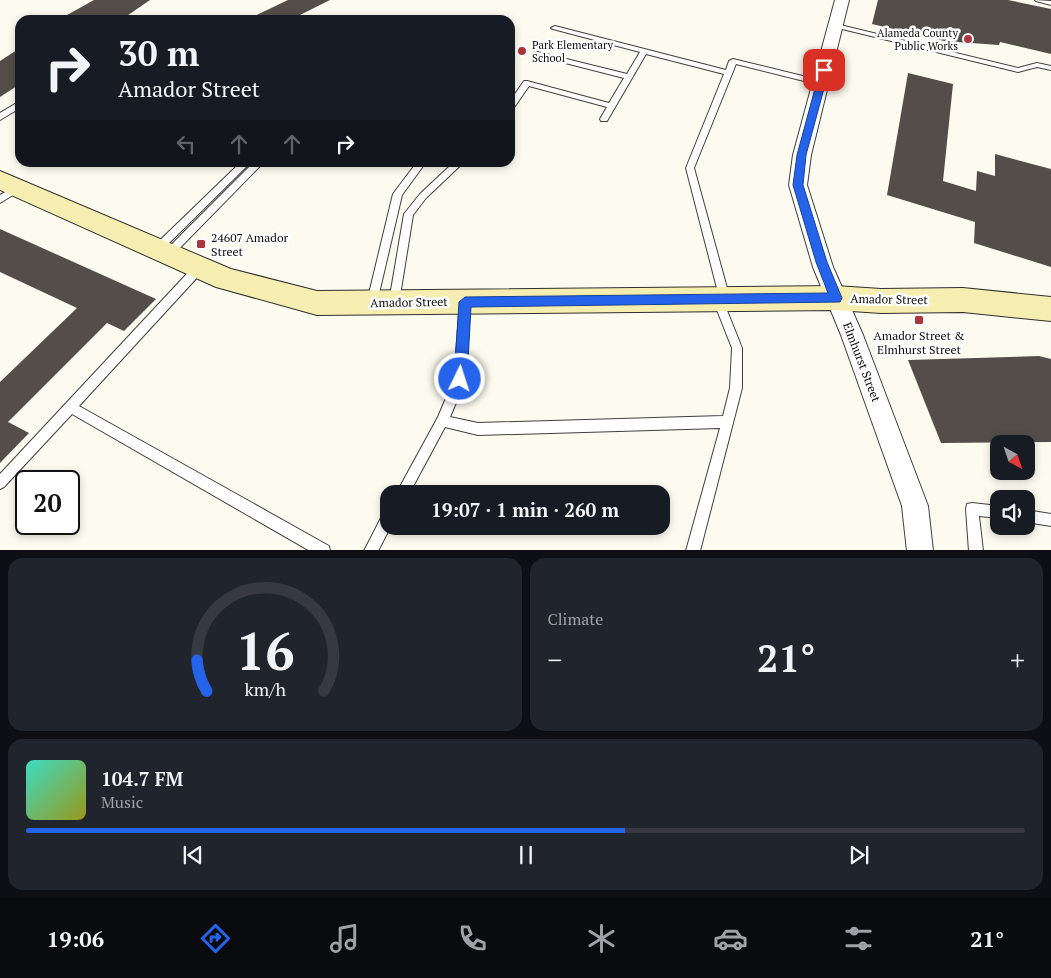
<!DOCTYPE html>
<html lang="en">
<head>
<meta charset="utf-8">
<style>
	:root { --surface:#171b24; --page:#20242c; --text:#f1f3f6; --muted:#9ea1a6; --line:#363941; --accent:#2563eb }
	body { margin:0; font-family:"PT Serif",serif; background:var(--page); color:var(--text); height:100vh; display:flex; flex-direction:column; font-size:19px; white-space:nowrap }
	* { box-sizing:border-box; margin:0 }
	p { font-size:16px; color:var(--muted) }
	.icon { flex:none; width:28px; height:28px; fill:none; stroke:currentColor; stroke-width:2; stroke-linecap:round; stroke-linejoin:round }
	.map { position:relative; height:550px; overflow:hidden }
	.details { display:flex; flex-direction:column; gap:8px; padding:8px; background:#0d0f14; flex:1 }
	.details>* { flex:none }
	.top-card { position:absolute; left:15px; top:15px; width:500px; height:152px; border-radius:15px; box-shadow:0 2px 8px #0003; background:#171b24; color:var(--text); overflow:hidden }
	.needle { width:32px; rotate:140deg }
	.controls { position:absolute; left:990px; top:435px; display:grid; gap:10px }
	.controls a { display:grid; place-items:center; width:45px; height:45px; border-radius:10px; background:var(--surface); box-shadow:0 2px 8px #0003; font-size:25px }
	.speed { position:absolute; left:15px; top:470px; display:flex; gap:10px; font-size:25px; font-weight:700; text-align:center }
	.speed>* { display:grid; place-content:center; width:65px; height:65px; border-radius:50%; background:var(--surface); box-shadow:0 2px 8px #0003; line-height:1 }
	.speed .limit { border:2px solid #111; border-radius:8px; background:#fff; color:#111 }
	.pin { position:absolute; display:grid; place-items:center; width:42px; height:42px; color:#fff; margin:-21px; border-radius:10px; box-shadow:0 2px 8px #0006 }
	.me { position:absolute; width:55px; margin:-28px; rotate:4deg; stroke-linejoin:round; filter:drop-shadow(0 0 4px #0008) }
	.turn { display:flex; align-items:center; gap:18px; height:105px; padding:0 20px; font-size:22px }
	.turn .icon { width:65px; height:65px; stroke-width:2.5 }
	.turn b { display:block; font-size:35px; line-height:42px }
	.lanes { display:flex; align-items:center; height:48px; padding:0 20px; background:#0003; justify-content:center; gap:25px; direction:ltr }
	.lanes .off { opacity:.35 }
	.big { font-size:38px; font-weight:700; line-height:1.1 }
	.details .widget { flex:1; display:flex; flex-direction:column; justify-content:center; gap:8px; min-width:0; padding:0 18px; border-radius:15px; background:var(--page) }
	.details .dial { align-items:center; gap:0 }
	.dial svg { height:130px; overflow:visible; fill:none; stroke:var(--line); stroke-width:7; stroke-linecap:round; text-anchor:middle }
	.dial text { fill:var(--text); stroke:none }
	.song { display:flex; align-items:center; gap:15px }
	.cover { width:60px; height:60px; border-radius:8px; background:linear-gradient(135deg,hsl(170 70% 55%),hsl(60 70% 35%)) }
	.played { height:5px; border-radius:2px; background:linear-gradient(90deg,var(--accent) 60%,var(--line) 60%) }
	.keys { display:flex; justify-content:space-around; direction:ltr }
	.heat { display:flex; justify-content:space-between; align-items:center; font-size:28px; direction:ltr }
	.details .tiles { flex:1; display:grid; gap:8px; grid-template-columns:1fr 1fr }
	.widget:last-child { grid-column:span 2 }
	.trip { position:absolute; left:380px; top:485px; width:290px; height:50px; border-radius:15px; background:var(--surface); box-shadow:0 2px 8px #0003; font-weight:700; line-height:50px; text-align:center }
	.dock { display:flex; height:80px; justify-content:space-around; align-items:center; background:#090b0e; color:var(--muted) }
	.dock .icon { width:35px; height:35px }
	.dock .current { color:var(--accent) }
	.dock b { font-size:22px; color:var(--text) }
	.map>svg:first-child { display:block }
	.building { fill:#544e4b }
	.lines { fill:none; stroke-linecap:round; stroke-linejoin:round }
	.lane-casing { stroke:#404040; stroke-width:2 }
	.street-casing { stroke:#404040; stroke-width:2 }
	.secondary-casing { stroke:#2f2f2f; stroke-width:2 }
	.lane { fill:#fff; fill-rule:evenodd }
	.street { fill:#fff; fill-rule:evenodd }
	.secondary { fill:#f6eeb1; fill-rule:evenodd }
	.route { fill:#2563eb; stroke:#184099 }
	.poi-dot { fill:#ad353b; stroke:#fff; stroke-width:2 }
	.labels { text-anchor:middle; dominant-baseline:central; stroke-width:5; stroke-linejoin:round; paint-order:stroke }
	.far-poi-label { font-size:11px; fill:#0d0d0d; stroke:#fff; text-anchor:end }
	.poi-label { font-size:12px; fill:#0d0d0d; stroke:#fff; text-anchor:start }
	.street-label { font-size:12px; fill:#0d0d0d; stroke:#fff }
</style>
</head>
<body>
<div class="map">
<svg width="1051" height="551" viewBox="0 0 1051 551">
	<rect width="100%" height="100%" fill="#fdfaef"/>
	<g class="building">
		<polygon points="94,0 150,0 121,20 58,20"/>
		<polygon points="288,0 330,0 290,20 246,20"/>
		<polygon points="878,0 1008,0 1051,9 1051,54 1000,42 999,45 957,42 957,44 872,24"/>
		<polygon points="20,48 20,84 0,97 0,61"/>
		<polygon points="908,73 953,84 943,181 976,191 977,171 995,176 995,154 1051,169 1051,267 974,243 975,222 887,195"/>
		<polygon points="0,229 156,299 124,331 107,323 8,422 29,433 0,463 0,382 77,308 0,272"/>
		<polygon points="1039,356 1051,359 1051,442 941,443 908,360"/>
	</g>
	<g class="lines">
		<defs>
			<g id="lane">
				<polygon points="1035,0 1051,1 1051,5 1036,1"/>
				<polygon points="836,24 1018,68 1037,63 1051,66 1051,70 1037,67 1018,72 834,27 833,26"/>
				<polygon points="555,26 726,70 729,61 733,59 823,81 824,83 820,85 736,64 694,168 730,299 729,302 724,303 742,348 742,388 700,551 686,551 720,428 478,435 445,427 409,494 396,494 438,417 454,379 460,302 461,299 465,298 469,299 470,302 466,379 450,417 478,423 723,416 730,388 732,348 713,300 714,297 719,296 686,168 724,74 646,54 607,121 601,121 600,119 607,107 529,86 513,109 510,110 510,101 524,81 527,81 609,103 624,78 534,55 534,51 627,74 640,52 553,29 551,28"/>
				<polygon points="20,101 20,108 0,120 0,113"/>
				<polygon points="241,162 251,162 160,252 154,252 152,249 154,246"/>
				<polygon points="254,162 264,162 171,257 165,257 163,254 165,251"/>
				<polygon points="417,162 426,162 402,195 377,302 376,305 372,306 368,305 367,302 393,194"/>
				<polygon points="454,162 464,162 426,198 413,215 399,302 398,305 394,306 390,305 389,302 404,214 420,194"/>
				<polygon points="18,185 22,188 21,190 0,203 0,195"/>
				<polygon points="200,263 204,264 205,267 204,270 79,406 329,546 330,551 310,551 72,414 4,487 0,489 0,474 196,264"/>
				<polygon points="972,503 999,506 999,518 979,516 983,551 969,551 966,509 967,504"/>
				<polygon points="1026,510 1051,514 1051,526 1026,522"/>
				<polygon points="389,511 389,526 391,526 378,551 364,551 384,512"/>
			</g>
			<polygon id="street" points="835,0 849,0 811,155 807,185 833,267 863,335 928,506 933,551 907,551 902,506 841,335 813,267 789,185 793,155"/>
			<polygon id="secondary" points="0,171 231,269 317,291 836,286 881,289 963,288 1051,297 1051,321 963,312 881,313 836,310 317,315 216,287 0,190"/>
		</defs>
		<use href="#lane" class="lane-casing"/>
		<use href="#street" class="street-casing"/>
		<use href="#secondary" class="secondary-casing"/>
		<use href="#lane" class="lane"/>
		<use href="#street" class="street"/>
		<use href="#secondary" class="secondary"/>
	</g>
	<polygon class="route" points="824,67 829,70 806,155 803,185 827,262 842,298 840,302 471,307 467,379 465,383 460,385 456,383 454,379 459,302 465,297 828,293 816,262 793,185 797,155 820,70"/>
	<g class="poi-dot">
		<circle cx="968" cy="39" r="5"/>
		<circle cx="522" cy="51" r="5"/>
		<rect x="196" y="239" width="10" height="10" rx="2.5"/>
		<rect x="914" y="315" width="10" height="10" rx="2.5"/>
	</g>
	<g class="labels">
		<g class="far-poi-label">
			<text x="958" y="33">Alameda County<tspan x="958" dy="13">Public Works</tspan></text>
			<text x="532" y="45" text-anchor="start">Park Elementary<tspan x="532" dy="13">School</tspan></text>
		</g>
		<g class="poi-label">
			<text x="211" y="237">24607 Amador<tspan x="211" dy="14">Street</tspan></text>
			<text x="919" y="335" text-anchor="middle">Amador Street &amp;<tspan x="919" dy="14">Elmhurst Street</tspan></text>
		</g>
		<g class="street-label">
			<text transform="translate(889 299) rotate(1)">Amador Street</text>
			<text transform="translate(409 302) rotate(-1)">Amador Street</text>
			<text transform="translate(862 362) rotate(69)">Elmhurst Street</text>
		</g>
	</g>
</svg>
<div class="controls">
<a><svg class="needle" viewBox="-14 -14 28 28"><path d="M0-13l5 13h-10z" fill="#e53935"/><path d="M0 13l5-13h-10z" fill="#9ea1a6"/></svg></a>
<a><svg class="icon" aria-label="sound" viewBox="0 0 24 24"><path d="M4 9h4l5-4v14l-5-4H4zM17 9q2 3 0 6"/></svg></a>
</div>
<div class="speed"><div class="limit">20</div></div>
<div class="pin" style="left:824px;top:70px;background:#d93025"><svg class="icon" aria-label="arrive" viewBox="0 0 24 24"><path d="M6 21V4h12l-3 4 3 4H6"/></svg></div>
<svg class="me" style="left:460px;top:379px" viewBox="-20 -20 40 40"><circle r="17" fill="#2563eb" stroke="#fff" stroke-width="3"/><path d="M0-11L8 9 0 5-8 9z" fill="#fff"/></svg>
<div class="trip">19:07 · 1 min · 260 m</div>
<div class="top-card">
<div class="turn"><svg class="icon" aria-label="right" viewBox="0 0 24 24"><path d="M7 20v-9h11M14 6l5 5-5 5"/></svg><div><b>30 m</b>Amador Street</div></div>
<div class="lanes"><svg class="icon off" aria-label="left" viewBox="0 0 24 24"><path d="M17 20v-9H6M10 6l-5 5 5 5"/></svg><svg class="icon off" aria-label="ahead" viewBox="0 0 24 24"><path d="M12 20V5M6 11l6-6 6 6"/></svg><svg class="icon off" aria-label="ahead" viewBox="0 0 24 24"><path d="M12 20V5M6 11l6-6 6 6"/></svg><svg class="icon" aria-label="right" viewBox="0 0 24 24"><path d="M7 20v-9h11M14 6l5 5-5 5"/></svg></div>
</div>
</div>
<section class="details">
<div class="tiles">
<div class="widget dial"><svg viewBox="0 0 100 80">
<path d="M14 69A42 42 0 1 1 86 69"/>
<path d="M14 69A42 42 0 0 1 8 50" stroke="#2563eb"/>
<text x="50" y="56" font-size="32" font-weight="700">16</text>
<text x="50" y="72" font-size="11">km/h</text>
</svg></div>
<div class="widget"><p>Climate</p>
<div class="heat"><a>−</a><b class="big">21°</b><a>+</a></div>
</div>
<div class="widget">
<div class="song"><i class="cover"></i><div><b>104.7 FM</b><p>Music</p></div></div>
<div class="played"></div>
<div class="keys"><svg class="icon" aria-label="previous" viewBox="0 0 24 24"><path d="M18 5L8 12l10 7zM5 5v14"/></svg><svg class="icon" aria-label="pause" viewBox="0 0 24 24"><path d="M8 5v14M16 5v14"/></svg><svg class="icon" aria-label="next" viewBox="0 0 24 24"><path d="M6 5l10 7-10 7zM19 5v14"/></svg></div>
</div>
</div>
</section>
<nav class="dock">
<b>19:06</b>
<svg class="icon current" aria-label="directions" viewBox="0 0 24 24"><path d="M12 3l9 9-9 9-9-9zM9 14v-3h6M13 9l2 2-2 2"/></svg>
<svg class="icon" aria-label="music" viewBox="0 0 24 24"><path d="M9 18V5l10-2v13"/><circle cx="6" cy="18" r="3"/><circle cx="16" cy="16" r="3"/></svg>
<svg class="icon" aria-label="phone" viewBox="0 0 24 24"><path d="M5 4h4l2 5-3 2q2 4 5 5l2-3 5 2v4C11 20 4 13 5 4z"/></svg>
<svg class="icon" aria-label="climate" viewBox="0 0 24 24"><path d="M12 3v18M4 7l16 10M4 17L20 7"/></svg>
<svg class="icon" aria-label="car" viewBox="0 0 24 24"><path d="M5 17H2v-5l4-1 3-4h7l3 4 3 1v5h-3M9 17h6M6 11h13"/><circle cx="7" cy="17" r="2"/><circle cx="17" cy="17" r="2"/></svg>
<svg class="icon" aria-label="filters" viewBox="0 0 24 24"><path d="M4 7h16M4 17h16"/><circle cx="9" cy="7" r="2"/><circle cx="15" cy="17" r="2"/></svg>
<b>21°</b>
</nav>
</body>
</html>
